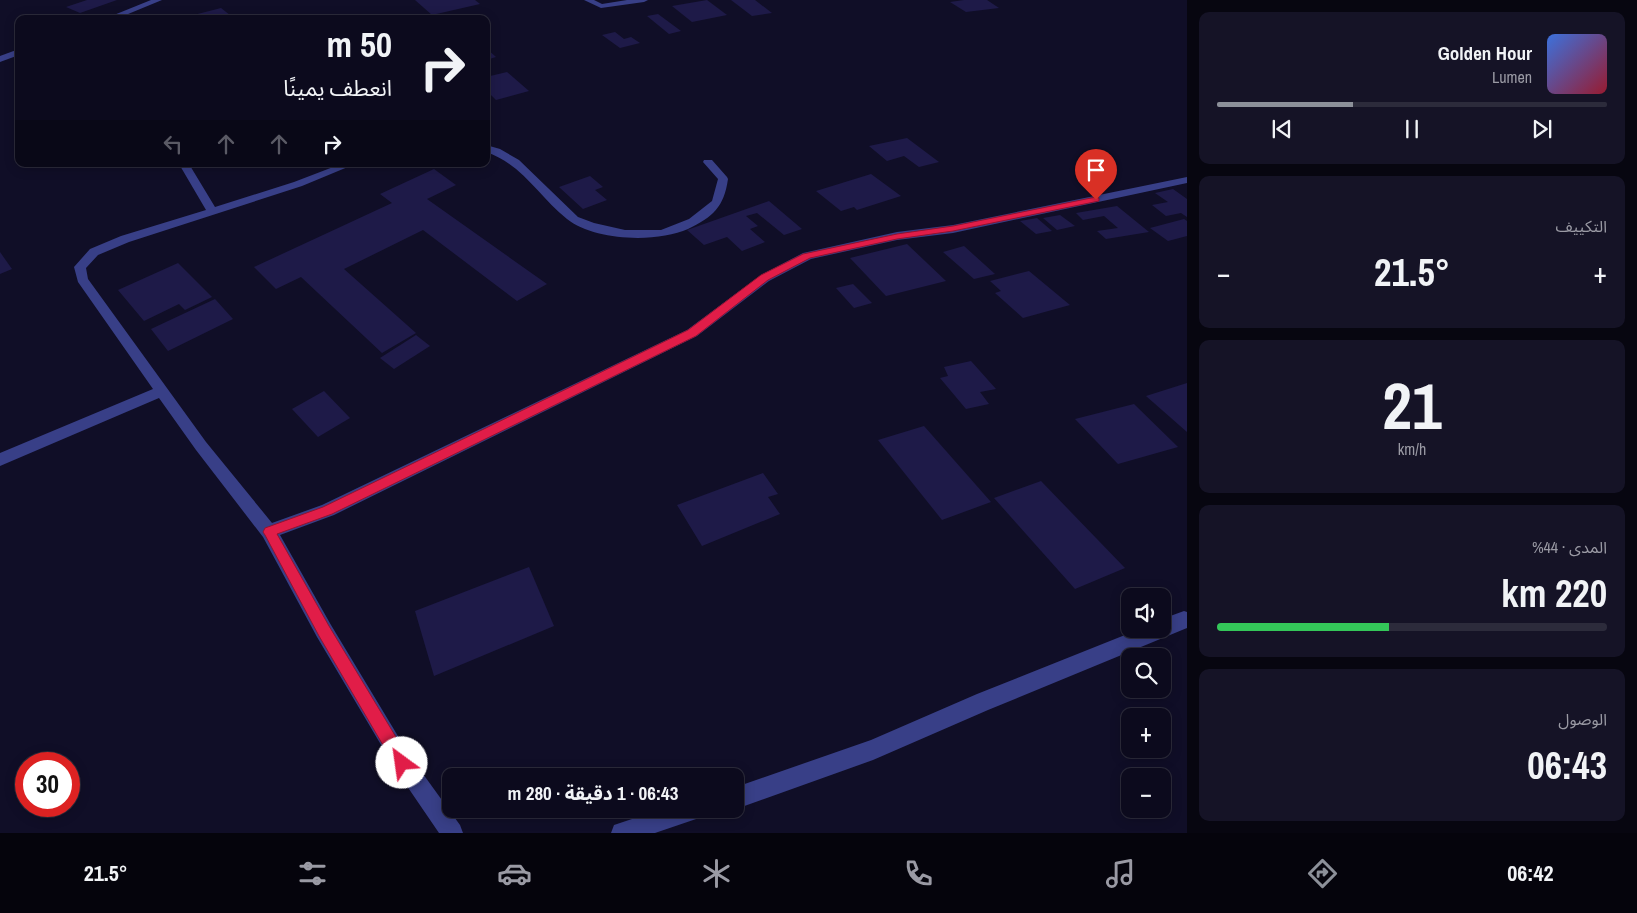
<!DOCTYPE html>
<html lang="ar">
<head>
<meta charset="utf-8">
<style>
	:root { --surface:#0c0a1d; --page:#151326; --text:#f1f3f6; --muted:#9a9aa4; --line:#2c2b3b; --accent:#8c9099 }
	body { margin:0; font-family:"Archivo Narrow","Noto Sans Arabic",sans-serif; background:var(--page); color:var(--text); direction:rtl; height:100vh; display:flex; flex-direction:column; font-size:19px; white-space:nowrap }
	* { box-sizing:border-box; margin:0 }
	p { font-size:16px; color:var(--muted) }
	.icon { flex:none; width:28px; height:28px; fill:none; stroke:currentColor; stroke-width:2; stroke-linecap:round; stroke-linejoin:round }
	.map { position:relative; flex:1; overflow:hidden; direction:ltr }
	.details { display:flex; flex-direction:column; gap:12px; padding:12px; background:#070610; width:450px }
	.details>* { flex:none }
	.hud { position:absolute; left:15px; top:15px; width:475px; height:152px; border-radius:10px; box-shadow:0 2px 12px #0003,0 0 0 1px var(--line); direction:rtl; background:#0c0a1d; color:var(--text); overflow:hidden }
	.buttons { position:absolute; left:1121px; top:588px; display:grid; gap:10px }
	.buttons a { display:grid; place-items:center; width:50px; height:50px; border-radius:10px; background:var(--surface); box-shadow:0 2px 12px #0003,0 0 0 1px var(--line); font-size:25px }
	.speed { position:absolute; left:15px; top:752px; display:flex; gap:10px; font-size:25px; font-weight:700; text-align:center }
	.speed>* { display:grid; place-content:center; width:65px; height:65px; border-radius:50%; background:var(--surface); box-shadow:0 2px 12px #0003,0 0 0 1px var(--line); line-height:1 }
	.speed .limit { border:8px solid #d22; background:#fff; color:#111 }
	.pin { position:absolute; display:grid; place-items:center; width:42px; height:42px; color:#fff; margin:-51px -21px; border-radius:50% 50% 50% 0; rotate:-45deg; box-shadow:0 0 5px #0007 }
	.pin .icon { rotate:45deg }
	.me { position:absolute; width:55px; margin:-28px; rotate:329deg; stroke-linejoin:round; filter:drop-shadow(0 0 4px #0008) }
	.turn { display:flex; align-items:center; gap:18px; height:105px; padding:0 15px; font-size:22px }
	.turn .icon { width:65px; height:65px; stroke-width:2.5 }
	.turn b { display:block; font-size:35px; line-height:42px }
	.lanes { display:flex; align-items:center; height:48px; padding:0 15px; background:#0003; justify-content:center; gap:25px; direction:ltr }
	.lanes .off { opacity:.35 }
	.big { font-size:38px; font-weight:700; line-height:1.1 }
	.details .widget { flex:1; display:flex; flex-direction:column; justify-content:center; gap:8px; min-width:0; padding:0 18px; border-radius:10px; background:var(--page) }
	.details .dial { align-items:center; gap:0 }
	.dial b { font-size:65px; line-height:1 }
	.song { display:flex; align-items:center; gap:15px }
	.cover { width:60px; height:60px; border-radius:8px; background:linear-gradient(135deg,hsl(220 70% 55%),hsl(350 70% 35%)) }
	.played { height:5px; border-radius:2px; background:linear-gradient(90deg,var(--accent) 35%,var(--line) 35%) }
	.keys { display:flex; justify-content:space-around; direction:ltr }
	.heat { display:flex; justify-content:space-between; align-items:center; font-size:28px; direction:ltr }
	.charge { height:8px; border-radius:4px; background:linear-gradient(90deg,#34c759 44%,var(--line) 0) }
	.trip { position:absolute; left:442px; top:768px; width:302px; height:50px; border-radius:10px; background:var(--surface); box-shadow:0 2px 12px #0003,0 0 0 1px var(--line); font-weight:700; line-height:50px; text-align:center; direction:rtl }
	.dock { display:flex; height:80px; justify-content:space-around; align-items:center; background:#05040c; color:var(--muted) }
	.dock .icon { width:35px; height:35px }
	.dock .selected { color:var(--accent) }
	.dock b { font-size:22px; color:var(--text) }
	main { display:flex; flex:1; min-height:0 }
	.map>svg:first-child { display:block }
	.building { fill:#1e1a48 }
	.lines { fill:none; stroke-linecap:round; stroke-linejoin:round }
	.minor { fill:#383f87; fill-rule:evenodd }
	.route { fill:#e11d48; stroke:#92132f }
</style>
</head>
<body>
<main>
<section class="details">
<div class="widget">
<div class="song"><i class="cover"></i><div><b>Golden Hour</b><p>Lumen</p></div></div>
<div class="played"></div>
<div class="keys"><svg class="icon" aria-label="previous" viewBox="0 0 24 24"><path d="M18 5L8 12l10 7zM5 5v14"/></svg><svg class="icon" aria-label="pause" viewBox="0 0 24 24"><path d="M8 5v14M16 5v14"/></svg><svg class="icon" aria-label="next" viewBox="0 0 24 24"><path d="M6 5l10 7-10 7zM19 5v14"/></svg></div>
</div>
<div class="widget"><p>التكييف</p>
<div class="heat"><a>−</a><b class="big">21.5°</b><a>+</a></div>
</div>
<div class="widget dial"><b>21</b><p>km/h</p></div>
<div class="widget"><p>المدى · 44%</p><b class="big">220 km</b><div class="charge"></div></div>
<div class="widget"><p>الوصول</p><b class="big">06:43</b></div>
</section>
<div class="map">
<svg width="1187" height="833" viewBox="0 0 1187 833">
	<rect width="100%" height="100%" fill="#100e27"/>
	<g class="building">
		<polygon points="87,0 117,0 80,13 66,7"/>
		<polygon points="415,0 475,0 480,4 432,15"/>
		<polygon points="707,0 727,15 692,22 672,6"/>
		<polygon points="731,0 755,0 772,13 752,16"/>
		<polygon points="964,0 987,0 999,8 966,12 950,2"/>
		<polygon points="221,8 235,19 182,19 182,18"/>
		<polygon points="658,14 681,31 669,34 647,16"/>
		<polygon points="615,32 624,39 631,37 640,43 620,48 602,35"/>
		<polygon points="486,48 496,57 486,60"/>
		<polygon points="507,72 529,91 496,100 486,90 486,77"/>
		<polygon points="907,138 939,162 919,167 904,156 887,161 869,146"/>
		<polygon points="434,169 456,185 427,199 547,284 517,301 423,230 344,269 416,333 382,353 301,277 276,289 254,267 392,203 380,194"/>
		<polygon points="871,174 901,196 857,210 854,207 841,211 816,191"/>
		<polygon points="590,176 603,187 595,190 607,200 583,209 559,187"/>
		<polygon points="1173,189 1187,199 1187,217 1181,213 1166,216 1152,205 1168,202 1155,193"/>
		<polygon points="769,201 802,229 784,235 757,213 746,216 758,226 750,229 765,242 742,251 727,237 704,245 687,230"/>
		<polygon points="1117,206 1149,232 1106,239 1097,231 1118,228 1104,216 1083,220 1076,213"/>
		<polygon points="1060,215 1075,226 1057,230 1043,218"/>
		<polygon points="1037,218 1052,231 1036,234 1020,221"/>
		<polygon points="1184,219 1187,221 1187,236 1168,241 1150,228"/>
		<polygon points="907,244 946,281 886,296 850,258"/>
		<polygon points="964,246 995,274 974,279 943,252"/>
		<polygon points="0,252 12,269 0,274"/>
		<polygon points="178,263 212,297 185,310 179,304 144,321 118,290"/>
		<polygon points="1029,271 1070,305 1023,318 995,293 1001,291 990,281"/>
		<polygon points="853,284 872,303 854,308 836,288"/>
		<polygon points="215,299 233,319 168,351 151,329"/>
		<polygon points="416,335 430,346 394,369 380,358"/>
		<polygon points="971,361 996,389 980,392 989,404 966,409 940,378 948,376 944,367"/>
		<polygon points="1187,383 1187,432 1146,396"/>
		<polygon points="324,391 350,418 318,437 292,409"/>
		<polygon points="1134,404 1178,447 1118,464 1075,419"/>
		<polygon points="924,426 991,502 942,520 878,440"/>
		<polygon points="763,473 778,494 768,497 780,514 702,546 677,505"/>
		<polygon points="1041,481 1125,568 1075,589 994,498"/>
		<polygon points="529,567 554,626 434,676 415,611"/>
	</g>
	<g class="lines">
		<g class="minor">
			<polygon points="151,0 162,0 116,19 104,19"/>
			<polygon points="584,0 594,0 602,4 627,0 648,0 644,2 601,8"/>
			<polygon points="19,49 19,55 0,62 0,56"/>
			<path d="M486 145 500 149 519 160 578 217 594 223 625 230H661L689 219 712 201 718 179 703 162 704 160H712L727 177 728 179C724 207 713 217 688 229 657 243 594 241 567 219 539 197 522 164 486 152Z"/>
			<polygon points="179,164 189,164 215,207 294,182 341,164 355,164 302,186 129,242 98,255 86,268 88,279 206,442 272,523 322,505 687,330 761,275 803,253 897,232 953,225 1187,177 1187,183 953,233 897,240 811,259 769,281 697,336 334,515 280,535 331,625 410,756 460,825 463,833 439,833 396,770 317,637 263,537 196,450 159,398 0,466 0,453 153,389 78,282 74,267 90,249 121,236 206,210"/>
			<polygon points="1184,611 1187,612 1187,628 988,710 873,760 736,809 736,787 871,740 977,694 1140,629 1162,629 1162,619"/>
			<polygon points="662,809 705,809 702,817 655,833 611,833 614,825"/>
		</g>
	</g>
	<polygon class="route" points="1096,197 1099,198 1099,201 953,231 897,239 810,258 768,280 696,336 332,514 277,534 329,626 408,757 410,763 408,769 402,771 397,769 319,636 265,535 263,532 265,528 323,507 688,330 761,275 803,254 897,234 953,226"/>
</svg>
<div class="buttons">
<a><svg class="icon" aria-label="sound" viewBox="0 0 24 24"><path d="M4 9h4l5-4v14l-5-4H4zM17 9q2 3 0 6"/></svg></a>
<a><svg class="icon" aria-label="search" viewBox="0 0 24 24"><circle cx="10" cy="10" r="6"/><path d="M15 15l6 6"/></svg></a>
<a>+</a>
<a>−</a>
</div>
<div class="speed"><div class="limit">30</div></div>
<div class="pin" style="left:1096px;top:200px;background:#d93025"><svg class="icon" aria-label="arrive" viewBox="0 0 24 24"><path d="M6 21V4h12l-3 4 3 4H6"/></svg></div>
<svg class="me" style="left:402px;top:763px" viewBox="-20 -20 40 40"><circle r="19" fill="#fff"/><path d="M0-13L10 11 0 6-10 11z" fill="#e11d48"/></svg>
<div class="trip">06:43 · 1 دقيقة · 280 m</div>
<div class="hud">
<div class="turn"><svg class="icon" aria-label="right" viewBox="0 0 24 24"><path d="M7 20v-9h11M14 6l5 5-5 5"/></svg><div><b>50 m</b>انعطف يمينًا</div></div>
<div class="lanes"><svg class="icon off" aria-label="left" viewBox="0 0 24 24"><path d="M17 20v-9H6M10 6l-5 5 5 5"/></svg><svg class="icon off" aria-label="ahead" viewBox="0 0 24 24"><path d="M12 20V5M6 11l6-6 6 6"/></svg><svg class="icon off" aria-label="ahead" viewBox="0 0 24 24"><path d="M12 20V5M6 11l6-6 6 6"/></svg><svg class="icon" aria-label="right" viewBox="0 0 24 24"><path d="M7 20v-9h11M14 6l5 5-5 5"/></svg></div>
</div>
</div>
</main>
<nav class="dock">
<b>06:42</b>
<svg class="icon selected" aria-label="directions" viewBox="0 0 24 24"><path d="M12 3l9 9-9 9-9-9zM9 14v-3h6M13 9l2 2-2 2"/></svg>
<svg class="icon" aria-label="music" viewBox="0 0 24 24"><path d="M9 18V5l10-2v13"/><circle cx="6" cy="18" r="3"/><circle cx="16" cy="16" r="3"/></svg>
<svg class="icon" aria-label="phone" viewBox="0 0 24 24"><path d="M5 4h4l2 5-3 2q2 4 5 5l2-3 5 2v4C11 20 4 13 5 4z"/></svg>
<svg class="icon" aria-label="climate" viewBox="0 0 24 24"><path d="M12 3v18M4 7l16 10M4 17L20 7"/></svg>
<svg class="icon" aria-label="car" viewBox="0 0 24 24"><path d="M5 17H2v-5l4-1 3-4h7l3 4 3 1v5h-3M9 17h6M6 11h13"/><circle cx="7" cy="17" r="2"/><circle cx="17" cy="17" r="2"/></svg>
<svg class="icon" aria-label="filters" viewBox="0 0 24 24"><path d="M4 7h16M4 17h16"/><circle cx="9" cy="7" r="2"/><circle cx="15" cy="17" r="2"/></svg>
<b>21.5°</b>
</nav>
</body>
</html>
